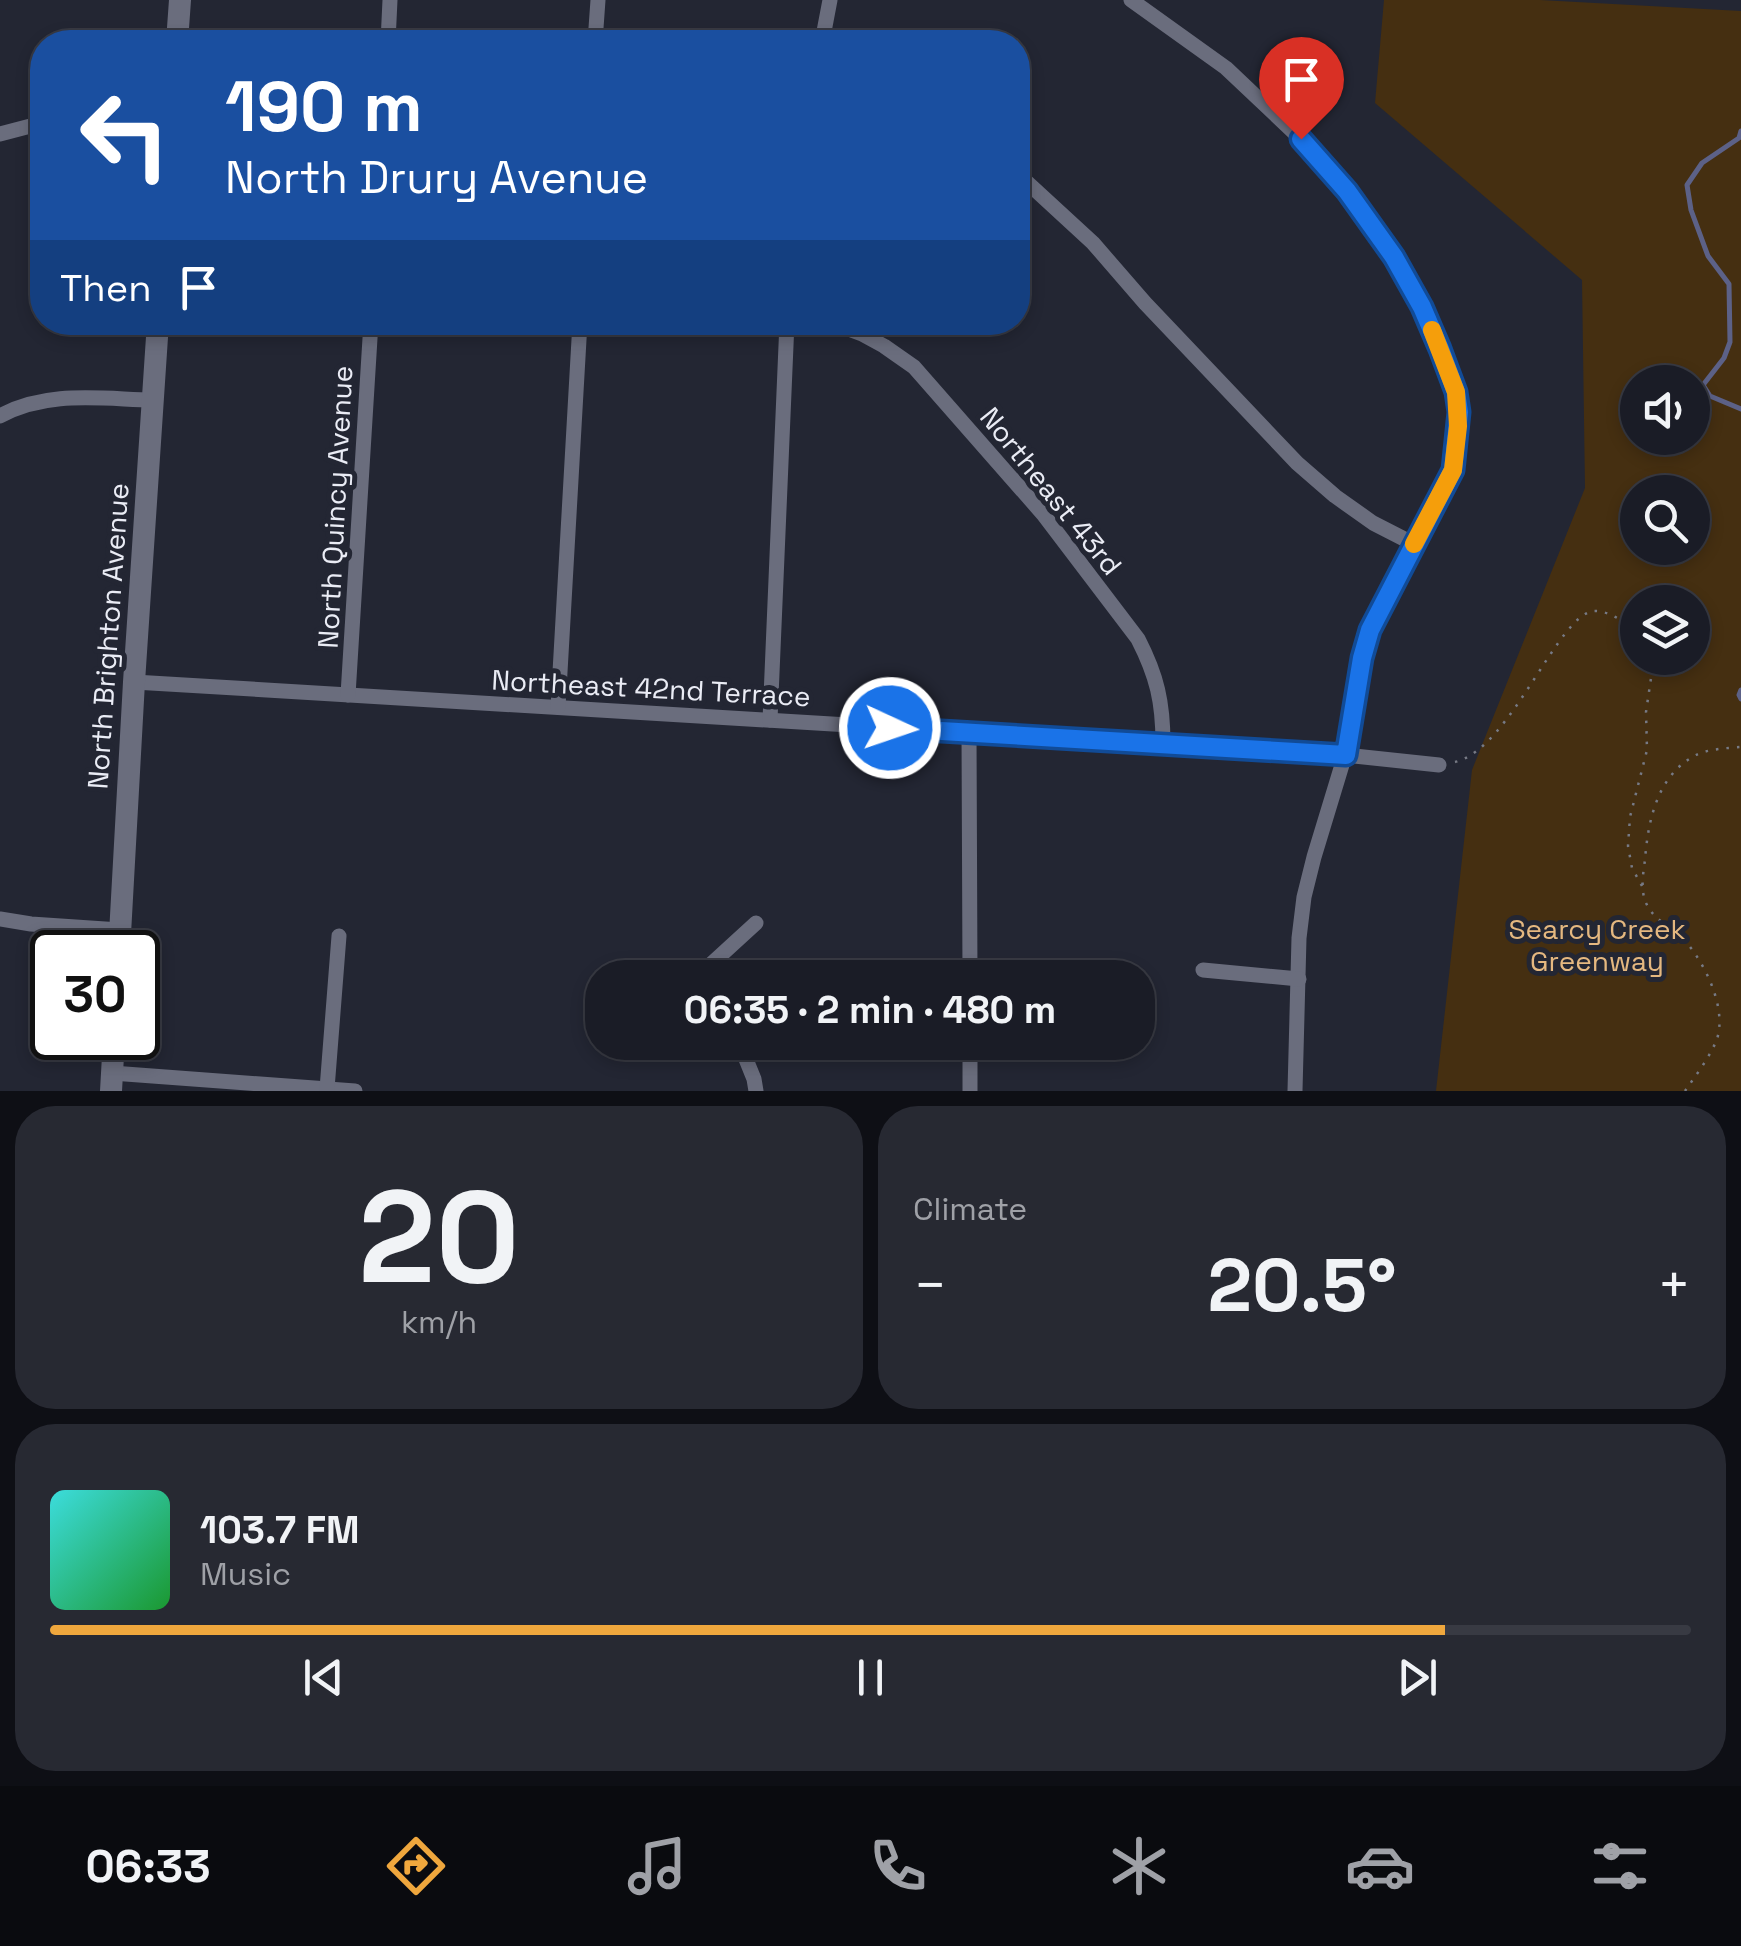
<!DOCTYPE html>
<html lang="en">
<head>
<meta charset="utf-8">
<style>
	:root { --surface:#1a1c26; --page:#272932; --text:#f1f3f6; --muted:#9fa1a7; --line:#383a43; --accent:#efa73d }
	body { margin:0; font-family:"Space Grotesk",sans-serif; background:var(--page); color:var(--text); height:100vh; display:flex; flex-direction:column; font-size:38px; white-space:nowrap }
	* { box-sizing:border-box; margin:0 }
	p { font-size:32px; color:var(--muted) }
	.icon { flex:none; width:55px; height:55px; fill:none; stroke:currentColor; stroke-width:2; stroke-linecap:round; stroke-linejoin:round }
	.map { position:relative; height:1091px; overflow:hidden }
	.panel { display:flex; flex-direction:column; gap:15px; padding:15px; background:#0e0f15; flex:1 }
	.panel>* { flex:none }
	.guide { position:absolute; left:30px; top:30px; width:1000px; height:305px; border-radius:40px; box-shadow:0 5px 15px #0003,0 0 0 2px var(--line); background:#1a4fa0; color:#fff; overflow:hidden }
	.buttons { position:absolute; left:1620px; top:365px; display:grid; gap:20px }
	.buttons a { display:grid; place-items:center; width:90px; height:90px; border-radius:50%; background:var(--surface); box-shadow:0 5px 15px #0003,0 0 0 2px var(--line); font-size:50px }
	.speed { position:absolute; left:30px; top:930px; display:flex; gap:20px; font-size:50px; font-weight:700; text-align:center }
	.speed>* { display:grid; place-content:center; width:130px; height:130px; border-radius:50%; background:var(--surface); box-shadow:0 5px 15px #0003,0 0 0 2px var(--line); line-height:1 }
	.speed .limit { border:5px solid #111; border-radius:15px; background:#fff; color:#111 }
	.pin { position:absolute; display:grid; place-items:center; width:85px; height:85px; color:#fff; margin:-102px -42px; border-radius:50% 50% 50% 0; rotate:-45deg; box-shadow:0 0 10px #0007 }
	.pin .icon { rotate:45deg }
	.me { position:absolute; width:110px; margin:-55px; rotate:93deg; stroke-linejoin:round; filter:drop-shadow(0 0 8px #0008) }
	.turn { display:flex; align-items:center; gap:35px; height:210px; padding:0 30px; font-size:45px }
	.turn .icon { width:130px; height:130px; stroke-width:2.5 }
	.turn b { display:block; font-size:70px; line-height:85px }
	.then { display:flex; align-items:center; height:95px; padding:0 30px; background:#0003; gap:20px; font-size:38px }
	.big { font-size:75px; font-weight:700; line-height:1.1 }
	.panel .widget { flex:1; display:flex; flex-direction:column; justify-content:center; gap:15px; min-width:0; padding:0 35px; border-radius:40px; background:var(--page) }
	.panel .dial { align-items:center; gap:0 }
	.dial b { font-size:130px; line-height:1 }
	.song { display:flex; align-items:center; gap:30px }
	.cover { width:120px; height:120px; border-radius:15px; background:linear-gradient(135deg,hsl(180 70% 55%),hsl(130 70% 35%)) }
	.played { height:10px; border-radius:5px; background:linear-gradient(90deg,var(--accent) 85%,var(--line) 85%) }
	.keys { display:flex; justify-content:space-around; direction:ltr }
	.heat { display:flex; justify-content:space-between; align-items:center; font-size:55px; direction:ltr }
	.panel .tiles { flex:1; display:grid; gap:15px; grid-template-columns:1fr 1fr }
	.widget:last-child { grid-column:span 2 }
	.trip { position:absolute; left:585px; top:960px; width:570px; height:100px; border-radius:40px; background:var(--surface); box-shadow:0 5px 15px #0003,0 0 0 2px var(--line); font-weight:700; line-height:100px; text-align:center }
	.dock { display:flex; height:160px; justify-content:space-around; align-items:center; background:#0a0b0f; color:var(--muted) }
	.dock .icon { width:70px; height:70px }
	.dock .current { color:var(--accent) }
	.dock b { font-size:45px; color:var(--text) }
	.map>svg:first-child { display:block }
	.green { fill:#452f11; fill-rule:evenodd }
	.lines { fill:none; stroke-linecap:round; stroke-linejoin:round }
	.stream { stroke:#5c6187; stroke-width:5 }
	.path { stroke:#777a85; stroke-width:2.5; stroke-dasharray:2.5 8; stroke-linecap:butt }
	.street { stroke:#6a6d7d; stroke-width:15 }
	.secondary { stroke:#6a6d7d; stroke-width:22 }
	.route-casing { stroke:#114b97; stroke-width:25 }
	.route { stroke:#1a73e8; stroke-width:18 }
	.slow { stroke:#f59e0b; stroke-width:18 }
	.labels { text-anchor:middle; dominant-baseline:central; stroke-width:10; stroke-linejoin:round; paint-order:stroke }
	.street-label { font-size:28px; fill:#eaecf5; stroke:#232633 }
	.park-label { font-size:28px; fill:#e5b880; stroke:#232633 }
</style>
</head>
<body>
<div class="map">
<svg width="1741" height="1091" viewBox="0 0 1741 1091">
	<rect width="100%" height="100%" fill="#232633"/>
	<path class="green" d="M1384 0H1540L1741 11V1091H1436L1472 770 1585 488 1582 280 1375 103ZM1638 382H1692V438H1638ZM1638 492H1692V548H1638ZM1638 602H1692V658H1638Z"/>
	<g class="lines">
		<g class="stream">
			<polyline points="1741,131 1739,138 1702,163 1687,185 1691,210 1708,256 1729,284 1730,342 1724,358 1703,385 1710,396 1741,409"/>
			<polyline points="1741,690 1739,695 1741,699"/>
		</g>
		<g class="path">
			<path d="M1455 762C1511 749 1559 611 1595 611 1610 611 1625 623 1638 631"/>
			<polyline points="1642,886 1632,868 1628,846 1630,817 1647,750 1646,712 1654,658"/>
			<path d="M1685 1091C1696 1075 1710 1057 1717 1039 1727 1008 1705 963 1685 941 1672 927 1656 922 1647 905 1640 892 1643 874 1645 860 1648 821 1657 775 1696 755 1708 749 1727 748 1741 747"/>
		</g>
		<g class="street">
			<polyline points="1131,0 1226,68 1301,139 1347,191 1379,232 1421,307 1440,349 1456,393 1459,412 1453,470 1375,616 1362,658 1345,755 1314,857 1304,897 1299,938 1295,1091"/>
			<polyline points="388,42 390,0"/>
			<polyline points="595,42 598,0"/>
			<polyline points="822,42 830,0"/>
			<polyline points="0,134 42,123"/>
			<polyline points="1018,174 1093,243 1145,303 1297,463 1335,496 1373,523 1414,544"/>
			<path d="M830 322 862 334 884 346 914 367 1043 514 1138 639C1157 676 1163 702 1163 744"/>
			<path d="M0 416C47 390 101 399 153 400"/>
			<polyline points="134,682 1345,755 1439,765"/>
			<polyline points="348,695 371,322"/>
			<polyline points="558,707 580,322"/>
			<polyline points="770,720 787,322"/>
			<polyline points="969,732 970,978"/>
			<polyline points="0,919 31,924 120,930"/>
			<polyline points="1203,970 1299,979"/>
			<polyline points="704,978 709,966 756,923"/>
			<polyline points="739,1042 754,1079 756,1091"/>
			<polyline points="970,1042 970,1091"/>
			<polyline points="112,1073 355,1091"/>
			<polyline points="327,1089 339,936"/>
		</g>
		<g class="secondary">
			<polyline points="177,42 180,0"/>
			<polyline points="119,952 134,682 158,322"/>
			<polyline points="111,1091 114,1038"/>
		</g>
	</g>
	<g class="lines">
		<defs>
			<polyline id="route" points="890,728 1346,755 1362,658 1370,630 1453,470 1459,412 1456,392 1440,349 1422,307 1394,257 1347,191 1301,139"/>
		</defs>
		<use href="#route" class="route-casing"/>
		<use href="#route" class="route"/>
		<polyline class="slow" points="1414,544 1453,470 1458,426 1456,392 1432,330"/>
	</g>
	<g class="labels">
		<g class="street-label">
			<text transform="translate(1051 491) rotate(51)">Northeast 43rd</text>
			<text transform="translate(335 507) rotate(-87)">North Quincy Avenue</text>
			<text transform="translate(108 636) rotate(-86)">North Brighton Avenue</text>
			<text transform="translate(651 688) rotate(3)">Northeast 42nd Terrace</text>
		</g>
		<g class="park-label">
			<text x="1597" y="929">Searcy Creek<tspan x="1597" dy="32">Greenway</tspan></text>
		</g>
	</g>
</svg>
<div class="buttons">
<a><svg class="icon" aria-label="sound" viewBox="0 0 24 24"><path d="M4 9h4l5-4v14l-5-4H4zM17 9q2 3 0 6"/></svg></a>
<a><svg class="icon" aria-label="search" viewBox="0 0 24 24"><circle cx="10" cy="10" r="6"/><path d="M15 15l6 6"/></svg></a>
<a><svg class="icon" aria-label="layers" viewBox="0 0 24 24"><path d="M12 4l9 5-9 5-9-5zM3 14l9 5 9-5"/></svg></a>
</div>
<div class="speed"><div class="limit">30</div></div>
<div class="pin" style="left:1301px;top:139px;background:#d93025"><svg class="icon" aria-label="arrive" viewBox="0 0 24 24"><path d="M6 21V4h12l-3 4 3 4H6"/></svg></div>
<svg class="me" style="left:890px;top:728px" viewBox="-20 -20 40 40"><circle r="17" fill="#1a73e8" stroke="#fff" stroke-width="3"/><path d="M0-11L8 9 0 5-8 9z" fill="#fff"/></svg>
<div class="trip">06:35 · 2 min · 480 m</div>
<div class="guide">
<div class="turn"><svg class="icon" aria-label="left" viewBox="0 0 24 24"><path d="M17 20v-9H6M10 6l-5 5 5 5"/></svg><div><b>190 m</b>North Drury Avenue</div></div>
<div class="then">Then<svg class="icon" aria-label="arrive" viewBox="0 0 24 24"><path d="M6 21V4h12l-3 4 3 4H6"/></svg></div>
</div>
</div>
<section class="panel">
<div class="tiles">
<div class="widget dial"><b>20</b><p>km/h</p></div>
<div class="widget"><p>Climate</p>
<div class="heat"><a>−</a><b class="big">20.5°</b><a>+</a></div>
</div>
<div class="widget">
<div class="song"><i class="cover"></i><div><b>103.7 FM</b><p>Music</p></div></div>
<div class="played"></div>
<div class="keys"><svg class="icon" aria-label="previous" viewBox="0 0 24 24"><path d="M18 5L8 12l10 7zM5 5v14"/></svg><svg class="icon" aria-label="pause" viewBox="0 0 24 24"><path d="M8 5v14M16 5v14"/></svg><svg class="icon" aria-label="next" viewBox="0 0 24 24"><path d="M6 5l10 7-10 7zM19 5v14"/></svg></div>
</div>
</div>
</section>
<nav class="dock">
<b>06:33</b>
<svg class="icon current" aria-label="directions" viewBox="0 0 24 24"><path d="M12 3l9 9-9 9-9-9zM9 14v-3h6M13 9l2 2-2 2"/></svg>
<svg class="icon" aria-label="music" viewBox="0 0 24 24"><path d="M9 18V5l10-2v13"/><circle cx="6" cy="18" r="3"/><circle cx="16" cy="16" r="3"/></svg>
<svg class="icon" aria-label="phone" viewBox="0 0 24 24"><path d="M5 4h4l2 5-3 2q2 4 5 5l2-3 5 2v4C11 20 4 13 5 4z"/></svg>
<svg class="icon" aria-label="climate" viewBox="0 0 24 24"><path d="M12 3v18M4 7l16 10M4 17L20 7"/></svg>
<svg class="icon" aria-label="car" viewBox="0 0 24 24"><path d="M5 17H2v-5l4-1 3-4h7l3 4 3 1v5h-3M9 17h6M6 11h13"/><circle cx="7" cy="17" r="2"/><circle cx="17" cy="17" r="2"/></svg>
<svg class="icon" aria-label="filters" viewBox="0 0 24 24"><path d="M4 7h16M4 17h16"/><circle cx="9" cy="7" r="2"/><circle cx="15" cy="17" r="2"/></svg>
</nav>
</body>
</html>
